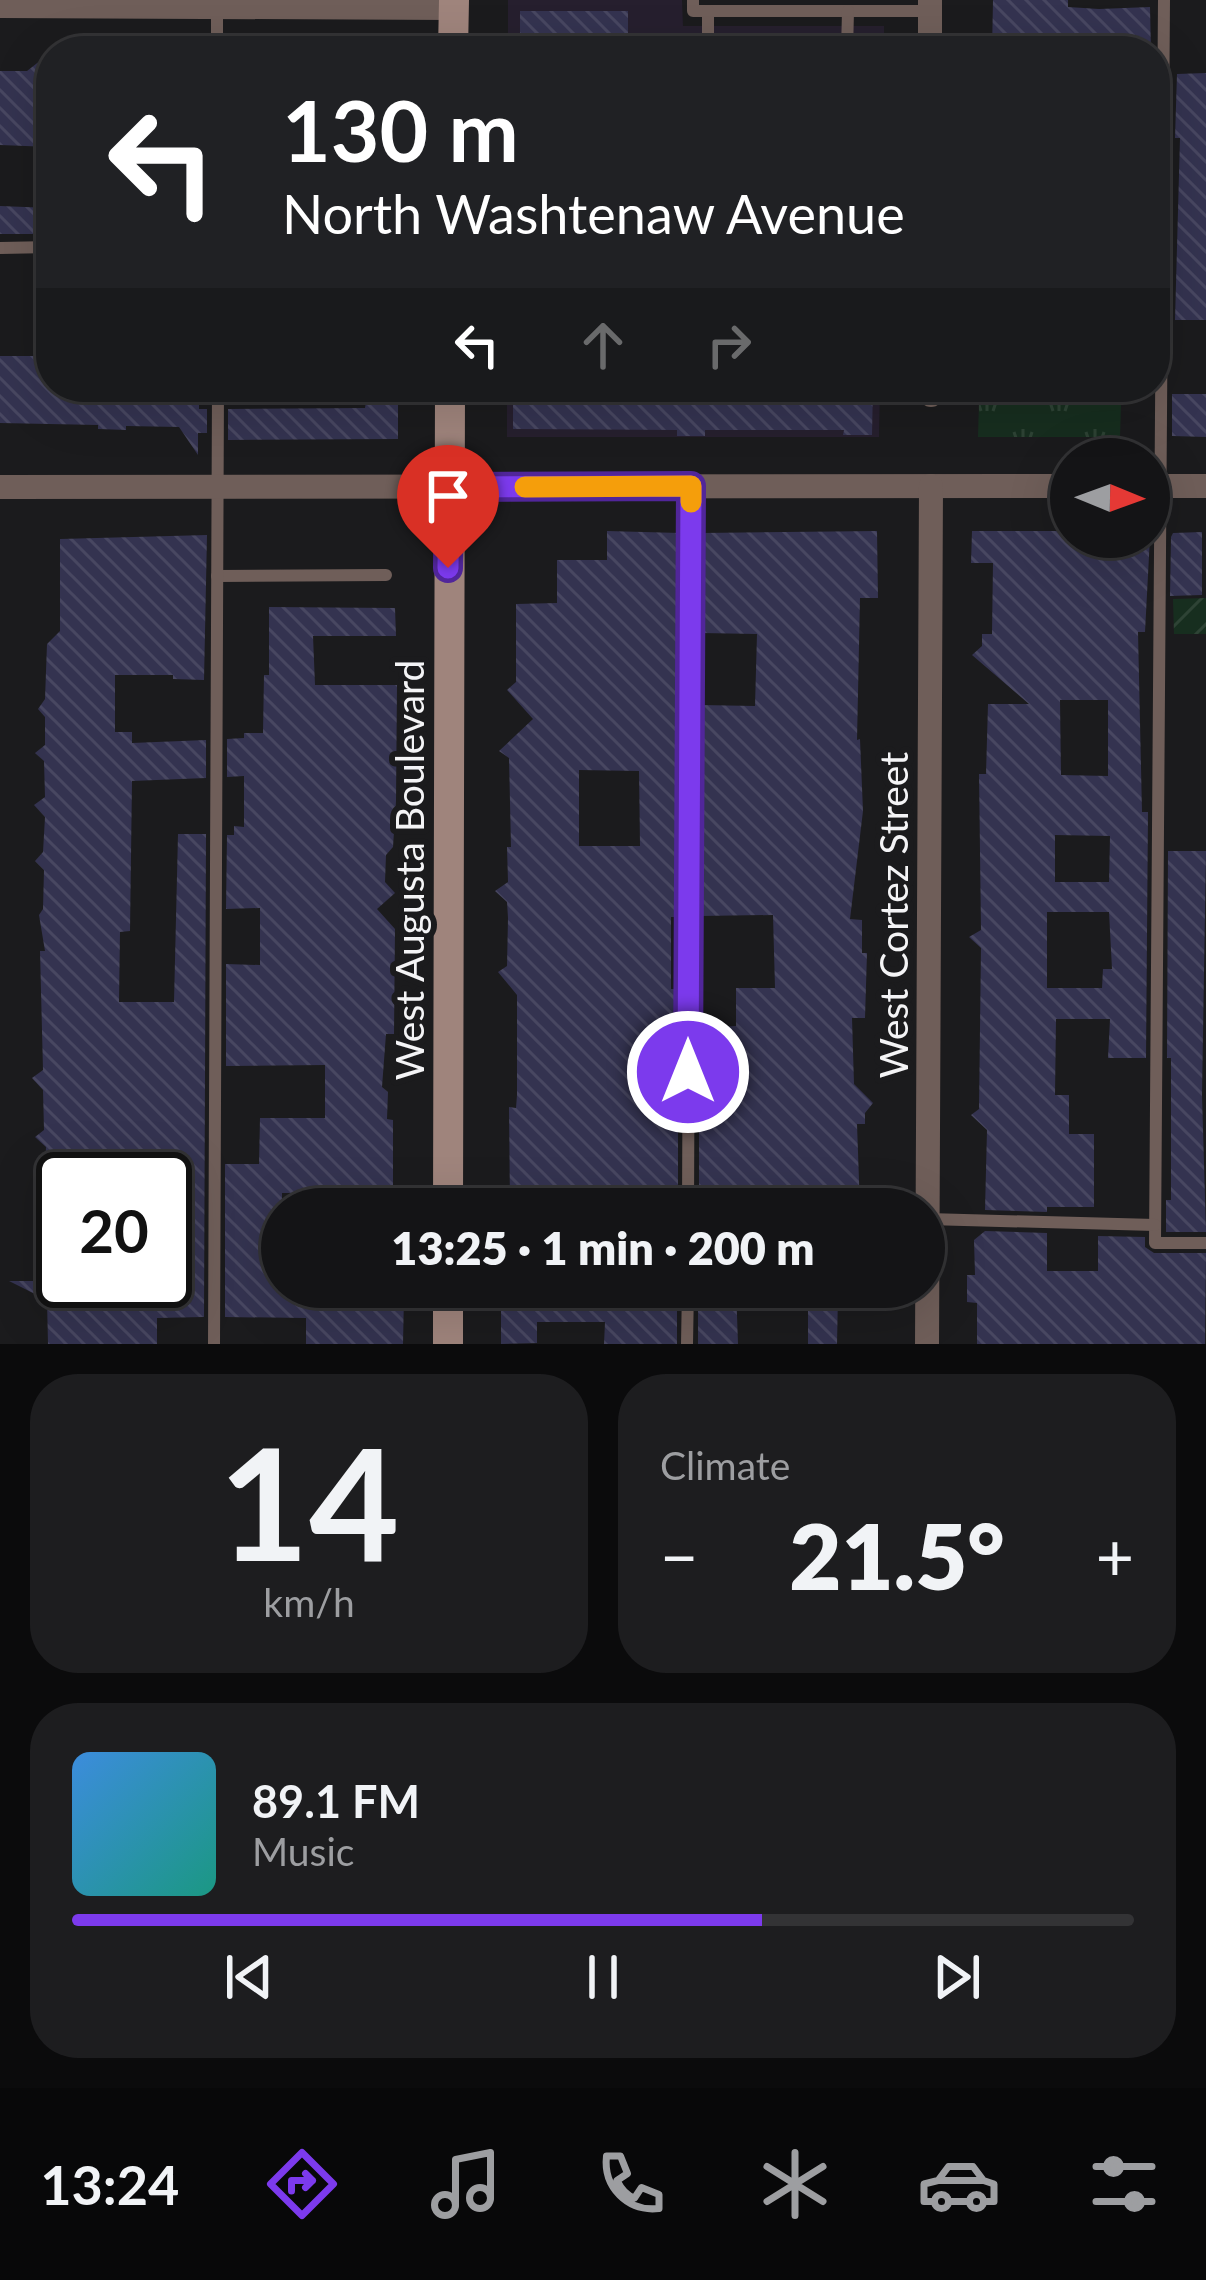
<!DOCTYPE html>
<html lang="en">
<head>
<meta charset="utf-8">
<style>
	:root { --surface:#141416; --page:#1d1d1f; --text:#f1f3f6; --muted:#9d9ea1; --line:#333335; --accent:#7c3aed }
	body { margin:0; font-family:Lato,sans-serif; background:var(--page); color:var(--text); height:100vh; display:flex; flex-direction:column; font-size:45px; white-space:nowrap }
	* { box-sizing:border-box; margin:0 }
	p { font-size:39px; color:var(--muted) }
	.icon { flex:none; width:66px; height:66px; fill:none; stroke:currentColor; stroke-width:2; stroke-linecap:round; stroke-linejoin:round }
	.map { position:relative; height:1344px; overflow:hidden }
	.drawer { display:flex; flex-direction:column; gap:30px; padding:30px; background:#0b0b0c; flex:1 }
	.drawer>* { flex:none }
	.hud { position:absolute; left:36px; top:36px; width:1134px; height:366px; border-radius:48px; box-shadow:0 12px 48px #0002,0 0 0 3px var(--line); background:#202124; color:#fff; overflow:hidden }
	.needle { width:78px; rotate:91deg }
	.controls { position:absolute; left:1050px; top:438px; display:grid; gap:24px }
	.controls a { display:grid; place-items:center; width:120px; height:120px; border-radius:50%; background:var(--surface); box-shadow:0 12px 48px #0002,0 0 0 3px var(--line); font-size:60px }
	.speed { position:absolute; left:36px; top:1152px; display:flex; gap:24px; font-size:60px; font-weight:700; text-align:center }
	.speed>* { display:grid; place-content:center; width:156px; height:156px; border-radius:50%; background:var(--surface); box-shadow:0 12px 48px #0002,0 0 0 3px var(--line); line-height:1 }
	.speed .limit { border:6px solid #111; border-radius:18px; background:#fff; color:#111 }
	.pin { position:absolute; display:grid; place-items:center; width:102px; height:102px; color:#fff; margin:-123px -51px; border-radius:50% 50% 50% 0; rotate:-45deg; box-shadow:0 0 12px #0007 }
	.pin .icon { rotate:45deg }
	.me { position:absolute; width:132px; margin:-66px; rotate:0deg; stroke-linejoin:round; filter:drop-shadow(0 0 9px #0008) }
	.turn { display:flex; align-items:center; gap:42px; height:252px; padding:0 48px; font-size:54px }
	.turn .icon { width:156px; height:156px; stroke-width:2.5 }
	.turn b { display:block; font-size:84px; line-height:102px }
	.lanes { display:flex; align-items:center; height:114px; padding:0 48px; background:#0003; justify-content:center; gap:60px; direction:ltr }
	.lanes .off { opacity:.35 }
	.big { font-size:90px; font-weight:800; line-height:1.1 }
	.drawer .widget { flex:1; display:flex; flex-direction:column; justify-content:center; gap:18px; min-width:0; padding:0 42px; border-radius:48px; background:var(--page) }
	.drawer .dial { align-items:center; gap:0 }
	.dial b { font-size:156px; line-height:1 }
	.song { display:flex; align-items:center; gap:36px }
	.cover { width:144px; height:144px; border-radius:18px; background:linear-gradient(135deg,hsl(210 70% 55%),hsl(170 70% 35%)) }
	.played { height:12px; border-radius:6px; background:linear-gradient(90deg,var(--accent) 65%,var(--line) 65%) }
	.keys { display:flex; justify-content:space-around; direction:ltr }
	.heat { display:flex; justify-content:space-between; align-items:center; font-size:66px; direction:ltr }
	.drawer .tiles { flex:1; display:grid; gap:30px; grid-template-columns:1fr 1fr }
	.widget:last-child { grid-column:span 2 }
	.trip { position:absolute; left:261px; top:1188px; width:684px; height:120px; border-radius:60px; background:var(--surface); box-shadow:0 12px 48px #0002,0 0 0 3px var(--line); font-weight:800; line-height:120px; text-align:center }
	.tabs { display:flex; height:192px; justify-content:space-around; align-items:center; background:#080809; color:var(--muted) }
	.tabs .icon { width:84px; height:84px }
	.tabs .active { color:var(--accent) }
	.tabs b { font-size:54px; color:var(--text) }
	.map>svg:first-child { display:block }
	.education { fill:#261f2e }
	.grass { fill:url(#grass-tufts) }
	.garden { fill:url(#garden-furrows) }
	.building { fill:url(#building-back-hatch); fill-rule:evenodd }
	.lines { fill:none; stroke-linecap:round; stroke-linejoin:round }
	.lane { stroke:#6f5e59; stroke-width:12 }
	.street { stroke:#6f5e59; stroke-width:24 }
	.secondary { stroke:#9f847c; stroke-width:30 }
	.route-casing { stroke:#51269a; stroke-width:30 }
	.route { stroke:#7c3aed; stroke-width:21 }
	.slow { stroke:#f59e0b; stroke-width:21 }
	.labels { text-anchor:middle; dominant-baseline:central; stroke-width:12; stroke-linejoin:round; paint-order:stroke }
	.street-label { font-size:39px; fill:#f4f4f6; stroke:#1b1b1d }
</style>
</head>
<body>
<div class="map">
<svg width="1206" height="1344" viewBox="0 0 1206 1344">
	<defs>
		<pattern id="grass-tufts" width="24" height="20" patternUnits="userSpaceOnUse" patternTransform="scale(3)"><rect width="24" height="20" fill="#172e1f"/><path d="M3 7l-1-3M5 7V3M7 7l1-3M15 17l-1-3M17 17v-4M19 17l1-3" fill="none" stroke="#2e4335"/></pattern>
		<pattern id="garden-furrows" width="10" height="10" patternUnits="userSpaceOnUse" patternTransform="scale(3)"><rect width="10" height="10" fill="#172e1f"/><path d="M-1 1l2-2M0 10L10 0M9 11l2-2" fill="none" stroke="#2e4335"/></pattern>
		<pattern id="building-back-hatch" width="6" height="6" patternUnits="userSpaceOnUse" patternTransform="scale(3)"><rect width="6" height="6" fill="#343350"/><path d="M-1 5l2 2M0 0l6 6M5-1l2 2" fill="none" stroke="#484761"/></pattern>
	</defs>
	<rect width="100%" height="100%" fill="#1b1b1d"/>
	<g class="education">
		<polygon points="508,0 682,0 683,26 884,26 884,51 508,51"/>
		<polygon points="507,387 880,387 879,437 507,437"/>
	</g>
	<polygon class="grass" points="979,403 1121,404 1120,437 978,437"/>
	<polygon class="garden" points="1206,598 1206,634 1174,634 1173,599"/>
	<g class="building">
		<polygon points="993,0 1068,0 1068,7 1099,9 1150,7 1151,51 992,51"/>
		<rect x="520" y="11" width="108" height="40"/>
		<polygon points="41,60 45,68 51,69 51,147 0,145 0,71 27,71"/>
		<polygon points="1206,73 1206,320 1175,320 1180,138 1175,138 1177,74"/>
		<polygon points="0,206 51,208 51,234 0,234"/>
		<polygon points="0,356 51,356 51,387 199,387 199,409 207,409 207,433 198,433 198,455 179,427 126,426 126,430 98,429 98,425 0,423"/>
		<polygon points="513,387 873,387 872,435 843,435 844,430 705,430 705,436 677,436 677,430 513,429"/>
		<polygon points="1172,394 1206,394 1206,437 1172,436"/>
		<polygon points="366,402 398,402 398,439 228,440 228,409 365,408"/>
		<path d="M607 531 680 533V632H676L680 705 679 917H671V989H675V1029H678V1196L639 1197V1209H510L509 1107 516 1108 517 1095V995L498 972 507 966 508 918 507 902 495 891 508 882 507 847H511L509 758 499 751 533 719 507 690 516 682V604L557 603V560H607ZM579 770 639 771 640 846H579Z"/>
		<polygon points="877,531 878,598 860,598 857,740 860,739 863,811 850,919 862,920 862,953 867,953 865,1018 852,1018 854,1084 873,1103 865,1113 865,1124 857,1124 860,1209 730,1209 730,1195 699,1196 699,1028 736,1026 736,988 775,988 773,915 700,916 701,705 755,706 757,634 701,633 701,533"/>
		<path d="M972 531H1071V537H1150L1145 632H1138L1142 812H1148L1146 1058H1108L1110 1019H1056L1055 1095H1069V1134H1094V1207H1047V1212L985 1210 987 1130 971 1115 979 1109 981 948 969 937 981 930 979 774H986L988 704H1029L972 655 982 646V634H992L993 563H971ZM1060 700H1108V776L1061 775ZM1055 835 1110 836 1109 882H1055ZM1047 912H1109L1112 969H1103L1102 988H1047Z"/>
		<polygon points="1202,532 1202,595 1170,596 1171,537 1173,533"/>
		<polygon points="207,535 204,680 173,679 173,675 115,675 115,732 132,732 132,743 206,740 206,778 132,781 130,931 120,932 119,1002 174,1002 178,834 206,834 204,1317 157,1318 157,1344 48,1344 47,1300 9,1281 167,1281 169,1179 45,1179 46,1147 35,1137 44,1130 43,1090 32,1078 43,1070 40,951 45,951 39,915 43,909 44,870 35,861 43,852 45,817 34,805 45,797 44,761 35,753 45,745 45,717 38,709 45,699 47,644 60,631 60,539"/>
		<polygon points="269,607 395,608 396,636 313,636 315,685 397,685 396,801 393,847 386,855 385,882 395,893 377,909 395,929 394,1034 386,1034 382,1087 388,1092 387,1119 393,1120 393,1193 282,1193 282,1287 397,1288 404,1295 403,1344 306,1344 306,1318 225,1317 225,1164 259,1164 260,1118 325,1118 325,1065 226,1066 226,964 260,965 260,908 226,909 227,835 234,835 234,826 244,827 244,776 227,777 227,739 244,738 244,733 263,733 264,675 269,675"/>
		<polygon points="1168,851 1206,851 1202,1095 1206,1232 1166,1232 1166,1200 1171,1200 1171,1058 1167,1058"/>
		<polygon points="985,1231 1047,1233 1047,1271 1098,1271 1098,1236 1145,1237 1145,1247 1154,1253 1206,1253 1205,1344 977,1344 977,1303 967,1302 967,1275 975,1275 974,1240"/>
		<polygon points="501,1287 570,1287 570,1294 641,1299 641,1287 677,1287 677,1344 604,1344 605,1322 537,1322 537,1343 501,1344"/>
		<polygon points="698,1287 736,1287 738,1344 698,1344"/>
		<polygon points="838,1295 837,1344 808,1344 808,1296"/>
	</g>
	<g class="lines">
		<g class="lane">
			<polyline points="693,0 693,11 930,11"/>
			<polyline points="1164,0 1155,1243 1206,1243"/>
			<polyline points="217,7 217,51"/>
			<polyline points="708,51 708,11"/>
			<polyline points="847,51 848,11"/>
			<polyline points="0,248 51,247"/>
			<polyline points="217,576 386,575"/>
			<polyline points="688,1209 691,488"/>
			<polyline points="928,1219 1155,1225"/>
			<polyline points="214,1344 218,387"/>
			<polyline points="687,1344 688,1287"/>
		</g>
		<g class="street">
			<polyline points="930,0 930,51"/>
			<polyline points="0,6 453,8"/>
			<polyline points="931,387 931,395"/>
			<polyline points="1149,486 1206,486"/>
			<polyline points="0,487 1071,486"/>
			<polyline points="927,1344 931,486"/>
		</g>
		<g class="secondary">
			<polyline points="453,51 454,0"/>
			<polyline points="448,1209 450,387"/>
			<polyline points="448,1344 448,1287"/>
		</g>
	</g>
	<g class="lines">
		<defs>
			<polyline id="route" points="448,568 449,487 691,486 688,1072"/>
		</defs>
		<use href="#route" class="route-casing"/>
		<use href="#route" class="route"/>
		<polyline class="slow" points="525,487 691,486 691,502"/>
	</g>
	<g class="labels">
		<g class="street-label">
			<text transform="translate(409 870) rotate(-90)">West Augusta Boulevard</text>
			<text transform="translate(893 915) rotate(-90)">West Cortez Street</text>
		</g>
	</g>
</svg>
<div class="controls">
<a><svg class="needle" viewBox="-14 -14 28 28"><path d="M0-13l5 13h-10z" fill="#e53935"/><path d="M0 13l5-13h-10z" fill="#9d9ea1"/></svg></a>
</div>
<div class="speed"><div class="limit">20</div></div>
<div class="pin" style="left:448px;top:568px;background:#d93025"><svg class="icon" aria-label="arrive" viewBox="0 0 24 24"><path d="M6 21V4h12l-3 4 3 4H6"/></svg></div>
<svg class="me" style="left:688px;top:1072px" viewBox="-20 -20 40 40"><circle r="17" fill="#7c3aed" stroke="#fff" stroke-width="3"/><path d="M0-11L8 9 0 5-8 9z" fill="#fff"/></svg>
<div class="trip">13:25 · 1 min · 200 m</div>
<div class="hud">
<div class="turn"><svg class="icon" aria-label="left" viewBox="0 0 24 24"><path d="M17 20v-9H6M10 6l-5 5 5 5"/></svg><div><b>130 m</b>North Washtenaw Avenue</div></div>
<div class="lanes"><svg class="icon" aria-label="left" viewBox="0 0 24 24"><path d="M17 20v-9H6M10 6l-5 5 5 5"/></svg><svg class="icon off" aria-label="ahead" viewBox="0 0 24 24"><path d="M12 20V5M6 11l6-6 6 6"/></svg><svg class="icon off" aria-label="right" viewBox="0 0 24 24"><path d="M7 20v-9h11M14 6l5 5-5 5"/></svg></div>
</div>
</div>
<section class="drawer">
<div class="tiles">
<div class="widget dial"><b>14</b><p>km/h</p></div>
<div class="widget"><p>Climate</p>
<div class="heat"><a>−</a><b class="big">21.5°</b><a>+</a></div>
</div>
<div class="widget">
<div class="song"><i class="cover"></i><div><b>89.1 FM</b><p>Music</p></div></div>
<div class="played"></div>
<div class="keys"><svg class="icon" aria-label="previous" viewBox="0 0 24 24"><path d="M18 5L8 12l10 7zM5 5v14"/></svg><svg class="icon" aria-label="pause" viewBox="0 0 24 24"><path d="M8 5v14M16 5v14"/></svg><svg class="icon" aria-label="next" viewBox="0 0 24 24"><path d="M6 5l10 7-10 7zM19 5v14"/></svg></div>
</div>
</div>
</section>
<nav class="tabs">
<b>13:24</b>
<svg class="icon active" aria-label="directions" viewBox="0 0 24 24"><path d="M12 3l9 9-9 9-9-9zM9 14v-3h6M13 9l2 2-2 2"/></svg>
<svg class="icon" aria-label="music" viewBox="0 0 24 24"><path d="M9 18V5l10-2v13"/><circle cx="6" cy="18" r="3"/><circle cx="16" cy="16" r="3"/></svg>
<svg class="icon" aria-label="phone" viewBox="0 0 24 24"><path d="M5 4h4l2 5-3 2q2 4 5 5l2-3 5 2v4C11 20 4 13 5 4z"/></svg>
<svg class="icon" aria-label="climate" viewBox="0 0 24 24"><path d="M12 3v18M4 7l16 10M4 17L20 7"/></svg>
<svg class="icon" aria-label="car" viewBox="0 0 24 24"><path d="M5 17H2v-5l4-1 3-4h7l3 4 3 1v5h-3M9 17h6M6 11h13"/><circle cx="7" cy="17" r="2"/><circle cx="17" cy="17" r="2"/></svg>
<svg class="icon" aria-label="filters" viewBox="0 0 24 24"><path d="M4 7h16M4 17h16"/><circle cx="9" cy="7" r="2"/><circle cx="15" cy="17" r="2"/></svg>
</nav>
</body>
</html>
